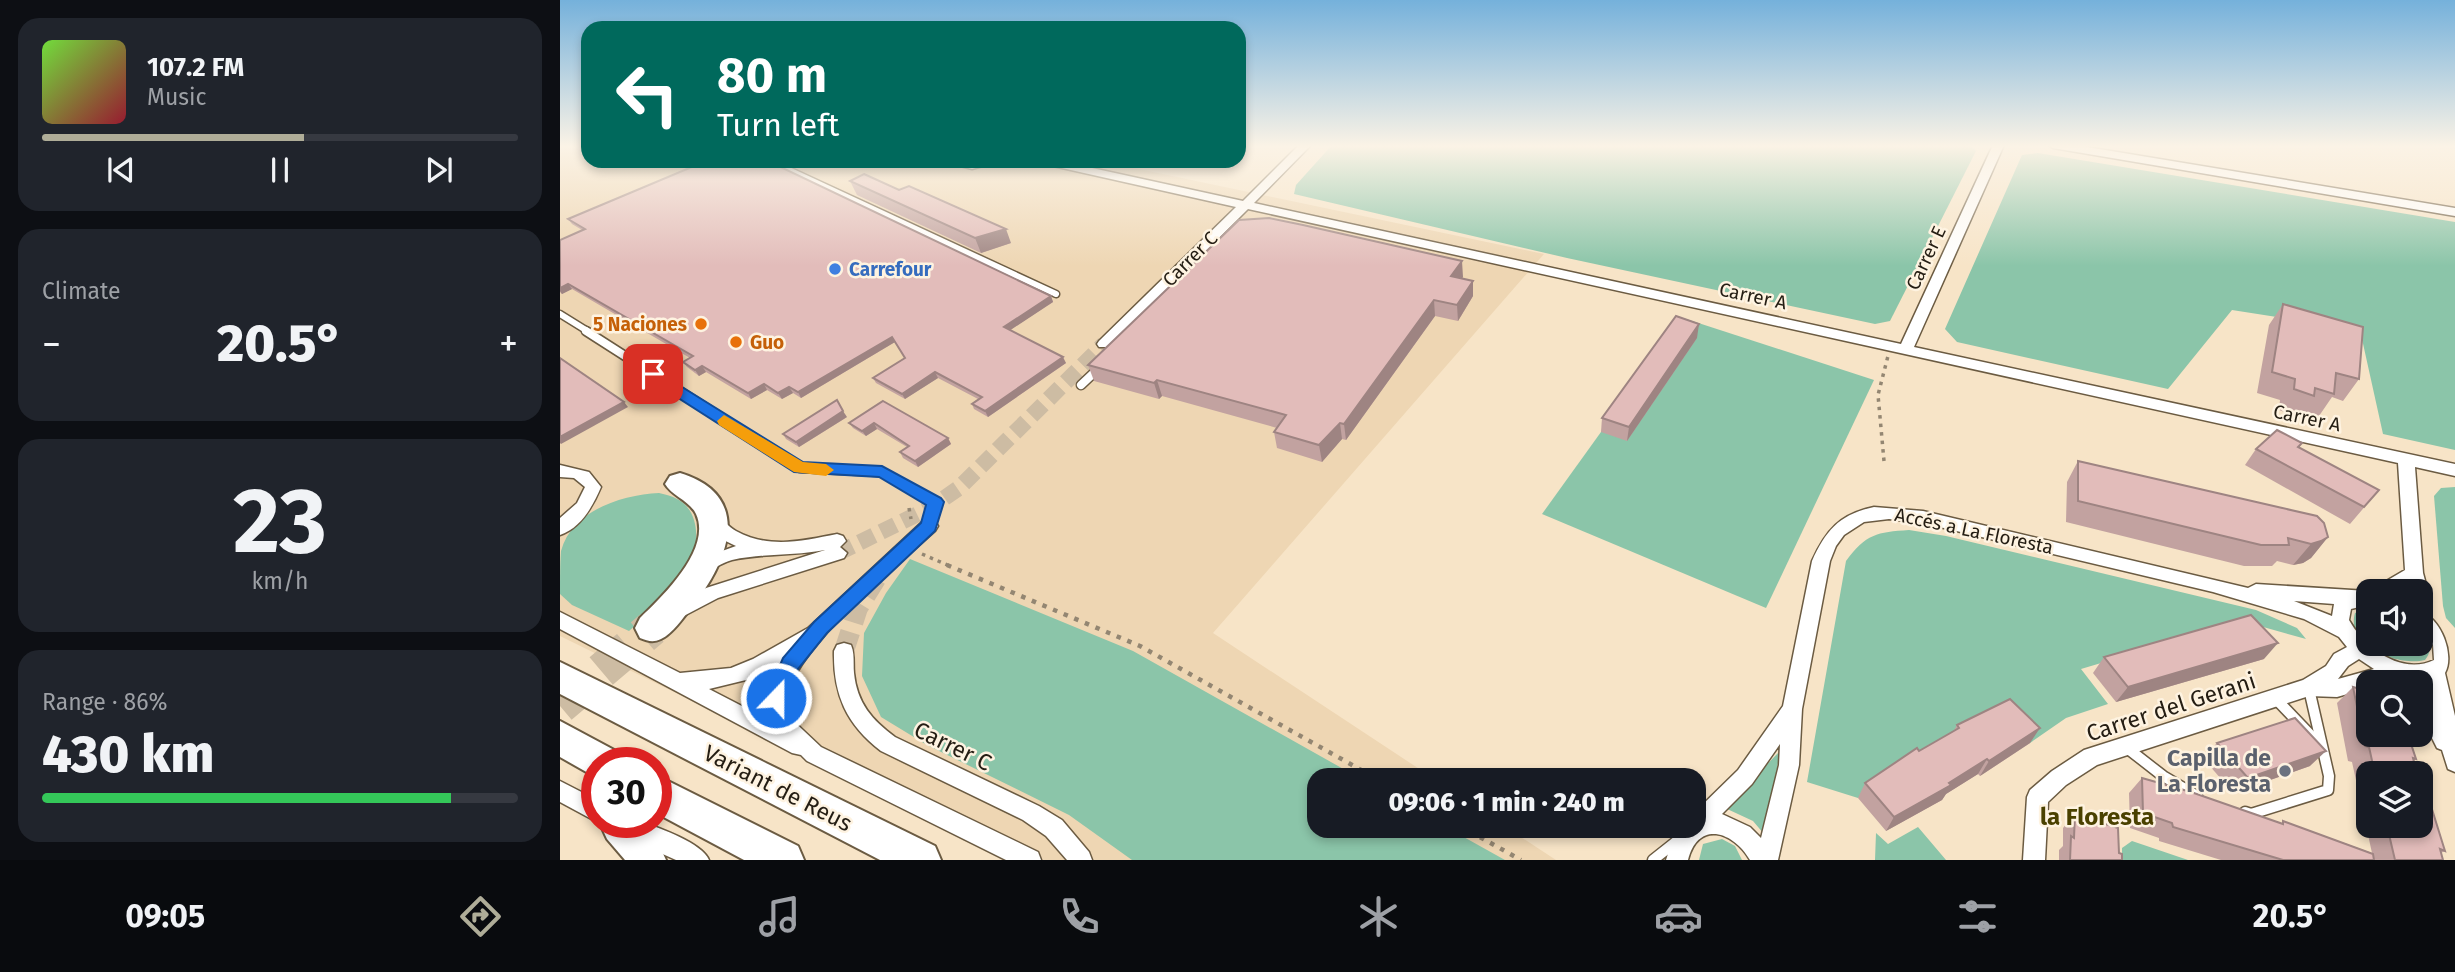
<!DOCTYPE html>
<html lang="en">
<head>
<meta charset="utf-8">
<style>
	:root { --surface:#171b24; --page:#20242c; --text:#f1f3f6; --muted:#9ea1a6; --line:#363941; --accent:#afad98 }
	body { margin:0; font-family:"Fira Sans",sans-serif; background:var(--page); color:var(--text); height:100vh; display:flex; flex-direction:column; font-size:26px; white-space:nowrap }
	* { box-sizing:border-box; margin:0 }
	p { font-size:23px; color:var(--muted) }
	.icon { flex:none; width:38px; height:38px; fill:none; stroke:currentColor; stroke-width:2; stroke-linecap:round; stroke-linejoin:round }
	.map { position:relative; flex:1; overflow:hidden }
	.side { display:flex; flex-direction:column; gap:18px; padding:18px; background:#0d0f14; width:560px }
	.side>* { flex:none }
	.guide { position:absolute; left:21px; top:21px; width:665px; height:147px; border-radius:21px; box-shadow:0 4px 10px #0003; background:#00695c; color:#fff; overflow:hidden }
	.fabs { position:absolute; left:1796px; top:579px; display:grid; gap:14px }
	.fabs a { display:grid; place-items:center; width:77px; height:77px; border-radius:14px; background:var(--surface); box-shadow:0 4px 10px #0003; font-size:35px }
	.speed { position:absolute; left:21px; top:747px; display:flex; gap:14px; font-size:35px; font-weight:700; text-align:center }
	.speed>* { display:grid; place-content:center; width:91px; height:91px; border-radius:50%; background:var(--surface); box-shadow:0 4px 10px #0003; line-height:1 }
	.speed .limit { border:10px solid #d22; background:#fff; color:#111 }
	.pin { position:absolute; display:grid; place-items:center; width:60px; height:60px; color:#fff; margin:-30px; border-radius:14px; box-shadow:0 4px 10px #0006 }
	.me { position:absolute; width:77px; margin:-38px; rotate:22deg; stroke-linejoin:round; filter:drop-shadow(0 0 5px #0008) }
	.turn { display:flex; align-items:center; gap:24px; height:147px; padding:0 21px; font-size:32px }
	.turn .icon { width:91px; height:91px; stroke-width:2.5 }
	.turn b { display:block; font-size:49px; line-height:60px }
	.big { font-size:52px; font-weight:800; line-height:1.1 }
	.side .card { flex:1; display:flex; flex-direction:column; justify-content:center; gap:10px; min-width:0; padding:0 24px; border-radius:21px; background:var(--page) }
	.side .dial { align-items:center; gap:0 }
	.dial b { font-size:91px; line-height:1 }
	.song { display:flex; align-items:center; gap:21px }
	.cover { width:84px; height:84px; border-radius:10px; background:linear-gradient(135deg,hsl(100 70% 55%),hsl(350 70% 35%)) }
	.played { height:7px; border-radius:4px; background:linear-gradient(90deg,var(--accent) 55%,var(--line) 55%) }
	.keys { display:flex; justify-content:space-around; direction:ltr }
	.heat { display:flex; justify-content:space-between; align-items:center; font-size:38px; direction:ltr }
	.charge { height:10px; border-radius:5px; background:linear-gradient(90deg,#34c759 86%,var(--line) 0) }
	.trip { position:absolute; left:747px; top:768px; width:399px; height:70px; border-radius:21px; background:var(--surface); box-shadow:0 4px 10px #0003; font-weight:800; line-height:70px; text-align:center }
	.tab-bar { display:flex; height:112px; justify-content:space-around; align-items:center; background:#090b0e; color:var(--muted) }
	.tab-bar .icon { width:49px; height:49px }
	.tab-bar .active { color:var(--accent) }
	.tab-bar b { font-size:32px; color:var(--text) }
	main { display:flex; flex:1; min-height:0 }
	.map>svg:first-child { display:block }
	.built { fill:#eed6b3 }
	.green { fill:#8bc5a9 }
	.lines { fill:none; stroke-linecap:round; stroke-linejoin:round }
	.minor-tunnel-far1 { stroke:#cdbca3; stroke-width:16; stroke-dasharray:16 8; stroke-linecap:butt }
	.minor-tunnel { stroke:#cdbca3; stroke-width:20; stroke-dasharray:20 10; stroke-linecap:butt }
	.trunk-tunnel { stroke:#cdbca3; stroke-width:36; stroke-dasharray:36 18; stroke-linecap:butt }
	.service-far2-casing { stroke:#6b5b42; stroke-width:9 }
	.service-far1-casing { stroke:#6b5b42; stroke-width:11 }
	.service-casing { stroke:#6b5b42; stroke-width:13 }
	.minor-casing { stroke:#6b5b42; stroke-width:3 }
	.trunk-casing { stroke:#6b5b42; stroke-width:4 }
	.path-far1 { stroke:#938672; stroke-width:3.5; stroke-dasharray:3.5 5; stroke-linecap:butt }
	.path { stroke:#938672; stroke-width:4.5; stroke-dasharray:4.5 7; stroke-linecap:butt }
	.service-far2 { stroke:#fff; stroke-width:6 }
	.service-far1 { stroke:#fff; stroke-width:8 }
	.service { stroke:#fff; stroke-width:10 }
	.minor { fill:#fff; fill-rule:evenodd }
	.trunk { fill:#fff; fill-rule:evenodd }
	.wall { fill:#c2a2a0 }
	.shaded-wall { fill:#9e8482 }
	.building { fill:#e2bcba; stroke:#9e8482; stroke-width:2 }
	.route { fill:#1a73e8; stroke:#114b97; stroke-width:2 }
	.slow { fill:#f59e0b }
	.shop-dot { fill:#3f7fe0; stroke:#fef3e1; stroke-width:2.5 }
	.food-dot { fill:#e8710a; stroke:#fef3e1; stroke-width:2.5 }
	.worship-dot { fill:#6b7280; stroke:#fef3e1; stroke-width:2.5 }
	.labels { text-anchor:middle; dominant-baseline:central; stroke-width:5; stroke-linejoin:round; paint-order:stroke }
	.street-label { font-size:19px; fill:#241d13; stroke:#fef3e1 }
	.shop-label { font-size:19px; font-weight:bold; fill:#366cbe; stroke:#fef3e1; text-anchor:start }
	.food-label { font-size:19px; font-weight:bold; fill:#c56008; stroke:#fef3e1; text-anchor:end }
	.near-street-label { font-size:23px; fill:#241d13; stroke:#fef3e1 }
	.near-worship-label { font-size:23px; font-weight:bold; fill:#5b616d; stroke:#fef3e1; text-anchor:end }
	.near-neighbourhood-label { font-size:24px; font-weight:bold; fill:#4a4100; stroke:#fef3e1 }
</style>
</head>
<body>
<main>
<section class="side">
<div class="card">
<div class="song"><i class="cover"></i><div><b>107.2 FM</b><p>Music</p></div></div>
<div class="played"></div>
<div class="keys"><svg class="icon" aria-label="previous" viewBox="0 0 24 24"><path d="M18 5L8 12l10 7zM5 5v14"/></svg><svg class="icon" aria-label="pause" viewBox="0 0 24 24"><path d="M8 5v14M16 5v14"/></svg><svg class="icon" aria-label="next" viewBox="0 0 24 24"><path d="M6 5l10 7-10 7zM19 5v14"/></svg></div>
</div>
<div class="card"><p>Climate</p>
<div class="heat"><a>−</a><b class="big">20.5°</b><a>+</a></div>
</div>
<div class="card dial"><b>23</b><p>km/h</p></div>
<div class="card"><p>Range · 86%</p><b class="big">430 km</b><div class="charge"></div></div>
</section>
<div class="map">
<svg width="1895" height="860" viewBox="0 0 1895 860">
	<rect width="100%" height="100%" fill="#f7e4c7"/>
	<polygon class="built" points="0,145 28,145 28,161 541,161 984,254 653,633 876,780 760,780 760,826 944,826 996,860 456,860 0,636"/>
	<g class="green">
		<polygon points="772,145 1410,145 1416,151 1330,321 1315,324 1007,258 734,194 736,185"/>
		<polygon points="1478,153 1895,222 1895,450 1823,434 1800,330 1672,310 1608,389 1397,342 1385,329 1462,155"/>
		<polygon points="1123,318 1314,380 1206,608 982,514"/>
		<polygon points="1895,487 1895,628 1886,618 1883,606 1874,496 1881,488"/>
		<path d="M99 493C117 497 128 502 134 520 147 564 99 606 69 631L12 605 0 594C0 581 0 564 1 551 12 510 62 495 99 493Z"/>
		<path d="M1349 530 1386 536 1696 610 1737 628 1746 639 1682 621 1521 669 1548 704 1506 718 1470 743 1440 714 1298 798 1247 782 1286 561C1306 534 1317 532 1349 530Z"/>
		<polygon points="350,559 573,651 803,780 760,780 760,826 884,826 945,860 572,860 509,815 367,745 321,717 302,676 304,633 326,593"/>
		<path d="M1808 607V644H1860V629C1869 639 1874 649 1865 660 1840 667 1785 646 1795 613Z"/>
		<polygon points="1218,753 1219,758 1204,834 1193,821 1165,808"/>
		<polygon points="1358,827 1386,860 1315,860 1316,833 1328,844"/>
		<polygon points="1162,839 1175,846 1182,860 1139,860 1143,844"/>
		<polygon points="1572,841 1628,860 1562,860 1562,848"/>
	</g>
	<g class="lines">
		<polyline class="minor-tunnel-far1" points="278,553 370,508 399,488 544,344"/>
		<polyline class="minor-tunnel" points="284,651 298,608 319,574"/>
		<polyline class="trunk-tunnel" points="0,706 92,628"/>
		<defs>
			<g id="service-far2">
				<polyline points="209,161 496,294"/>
				<polyline points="0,314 29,332"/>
			</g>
			<g id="service-far1">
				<polyline points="26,331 240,468 322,472 375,502 369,526"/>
				<polyline points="521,385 538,369"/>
			</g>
			<g id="service">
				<polyline points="1715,698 1759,744"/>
				<polyline points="1567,748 1603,776 1637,796"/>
				<polyline points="1685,812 1691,814 1768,790 1769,776 1749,689"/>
				<polyline points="1093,860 1117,841"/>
			</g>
			<g id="minor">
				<polygon points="739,145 751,145 694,203 1341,344 1433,145 1444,145 1354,347 1895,464 1895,476 1855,467 1863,573 1868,592 1865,597 1860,599 1860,592 1850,592 1848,585 1838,592 1813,592 1816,587 1845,570 1838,463 688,209 549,347 539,347 537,344 539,341 676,207 484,164 478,161 500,161 683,201"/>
				<polygon points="1488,145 1515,145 1895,208 1895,216 1493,148"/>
				<polygon points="381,161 441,161 412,169"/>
				<path d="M0 465 29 472 41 487C33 506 21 528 0 535V518L17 503 25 487 14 478 0 477Z"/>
				<path d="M1314 507 1363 511 1688 588 1696 584 1808 591 1811 592H1808V605L1791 609 1789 620C1804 647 1841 676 1874 660L1873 645 1860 630V611C1881 618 1895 655 1885 673L1895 716V772L1888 769 1882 750 1877 748 1860 714V684L1867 687 1870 692 1867 681C1856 682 1848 679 1837 679 1828 679 1818 682 1808 682V688L1777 697 1749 696 1537 765 1506 785 1488 802 1485 860H1463L1467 797 1470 790 1492 771 1524 750 1743 680 1766 666 1774 654 1787 647 1779 637 1744 619 1653 592 1363 523 1329 519 1304 522 1284 535 1276 546 1270 561 1242 709 1239 765 1218 860H1190C1173 831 1138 820 1128 860H1106L1114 835 1120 826H1134V813L1178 770 1223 706 1252 561C1266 530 1280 514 1314 507ZM1734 601 1774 604 1772 616ZM1799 659 1814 669 1778 679 1788 666ZM1220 744 1219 765 1201 838 1190 827 1162 814 1192 784Z"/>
				<path d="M154 515C163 518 168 527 176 531 209 549 242 541 277 534L283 536 286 541 280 547 287 553 284 558 158 598 118 619 111 616 109 611 111 606 146 588 265 550C235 556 203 553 172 560 160 563 149 574 137 570L134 565 137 560 176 546C163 540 152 534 145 522L148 517Z"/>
				<path d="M369 519 375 521 378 526 375 531C338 565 215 662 226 714L261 747 478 852 481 860H446L247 761 241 755 232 753 0 629V612L120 673 171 668 193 659 248 628 363 521ZM221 663C211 681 203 698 207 719L149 689 186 680Z"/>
				<path d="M284 643 291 645C295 654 293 664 294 673 297 703 312 720 335 737L479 806 502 820 529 852 532 860H507L486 836 463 820 321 751C286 724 273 694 274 651L277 645Z"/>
				<polygon points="0,781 37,800 37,822 0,802"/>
				<path d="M83 822C101 829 142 843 149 860H116L69 839 66 831 69 823Z"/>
			</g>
			<g id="trunk">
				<path d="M120 473C196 496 167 564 131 608 123 618 112 634 101 639 93 643 88 641 80 638L75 628 80 618C103 596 152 549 136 514 130 501 112 496 105 484L110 476Z"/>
				<polygon points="0,662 375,846 381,860 320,860 0,694"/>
				<polygon points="0,721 56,751 62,763 37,763 37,778 0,757"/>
				<polygon points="96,775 238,846 244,860 184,860 96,813"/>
				<polygon points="43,822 84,822 94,834 106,860 65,860 47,839 41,826"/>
			</g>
		</defs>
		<use href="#service-far2" class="service-far2-casing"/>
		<use href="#service-far1" class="service-far1-casing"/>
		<use href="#service" class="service-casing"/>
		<use href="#minor" class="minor-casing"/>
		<use href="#trunk" class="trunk-casing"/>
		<g class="path-far1">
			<polyline points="1324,461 1318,395 1328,356"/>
			<polyline points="349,508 351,519"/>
			<polyline points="362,554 392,567"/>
		</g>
		<g class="path">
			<polyline points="387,565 580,646 819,780"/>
			<polyline points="900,826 961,860"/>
		</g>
		<use href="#service-far2" class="service-far2"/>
		<use href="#service-far1" class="service-far1"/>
		<use href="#service" class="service"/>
		<use href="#minor" class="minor"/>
		<use href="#trunk" class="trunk"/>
	</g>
	<g class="wall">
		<polygon points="163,166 491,296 493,302 450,330 506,363 428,417 414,409 412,404 418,399 378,378 345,399 316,383 313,378 345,358 335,342 241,398 233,393 222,399 207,390 191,399 146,372 139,376 127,367 123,362 130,358 12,289 2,294 0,292 0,240 22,230 12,224 8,219"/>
		<polygon points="290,181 451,243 421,253 297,195"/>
		<polygon points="903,277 902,278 913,296 898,321 875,316 786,440 782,439 762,462 717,448 714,432 717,428 602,396 599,399 534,381 528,365"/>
		<polygon points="1723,304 1799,379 1783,401 1772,397 1759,416 1743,411 1739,417 1719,410 1720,400 1697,393 1709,325"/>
		<polygon points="1137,338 1067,441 1041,432 1042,418"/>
		<polygon points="323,401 388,438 391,444 358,467 343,458 340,452 347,447 317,429 306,436 293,428 289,423"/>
		<polygon points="287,417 239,447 226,439 223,434"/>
		<polygon points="1742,443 1739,448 1819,490 1790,524 1685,465 1696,449"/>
		<polygon points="1518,461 1768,537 1751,558 1743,563 1733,565 1717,561 1712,566 1684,566 1506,522 1507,482"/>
		<polygon points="1544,657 1704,659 1556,702 1533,673"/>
		<polygon points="1793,687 1856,759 1854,761 1857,774 1808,774 1808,826 1860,826 1867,805 1885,851 1881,853 1883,860 1661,860 1599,841 1599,838 1570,828 1569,793 1582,778 1721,824 1723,821 1812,853 1792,762 1788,761 1777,703"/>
		<polygon points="1397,725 1470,743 1420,776 1418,774 1386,794 1382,800 1326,831 1298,798 1305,783 1393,732"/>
		<polygon points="1657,743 1750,766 1673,793 1643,758"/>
		<polygon points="1515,814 1559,853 1562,860 1499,860 1499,850 1503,846 1503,828"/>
	</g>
	<g class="shaded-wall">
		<polygon points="446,229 451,243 421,253 415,238"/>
		<polygon points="902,261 903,277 892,292 891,276"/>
		<polygon points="913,281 913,296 898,321 897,305"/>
		<polygon points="8,284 12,289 2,294 0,291 0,288"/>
		<polygon points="491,296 493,302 446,333 444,327"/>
		<polygon points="874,300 875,316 786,440 784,424"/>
		<polygon points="1139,324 1137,338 1067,441 1069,427"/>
		<polygon points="332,337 335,342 241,398 238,392"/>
		<polygon points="503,357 506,363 428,417 425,411"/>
		<polygon points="142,366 146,372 139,376 135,370"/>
		<polygon points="375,372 378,378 345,399 342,394"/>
		<polygon points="597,380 602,396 599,399 594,383"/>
		<polygon points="204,384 207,390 191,399 188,393"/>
		<polygon points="229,387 233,393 222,399 218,393"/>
		<polygon points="64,402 68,407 1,444 0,443 0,437"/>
		<polygon points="283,411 287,417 239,447 236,442"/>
		<polygon points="314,423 317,429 306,436 302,431"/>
		<polygon points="780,423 782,439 762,462 759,445"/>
		<polygon points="388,438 391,444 358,467 355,461"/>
		<polygon points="1768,537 1751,558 1743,563 1733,565 1751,544"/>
		<polygon points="1718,643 1704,659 1556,702 1568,687"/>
		<polygon points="1480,728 1470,743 1420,776 1429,761"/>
		<polygon points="1766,751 1750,766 1673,793 1688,778"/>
		<polygon points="1427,759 1418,774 1386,794 1382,800 1326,831 1334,817"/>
	</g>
	<g class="building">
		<polygon points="146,161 153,161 163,166 174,161 208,161 491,296 444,327 503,357 425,411 412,404 422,397 375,372 342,394 313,378 345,358 332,337 238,392 229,387 218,393 204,384 188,393 142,366 135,370 123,362 133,356 8,284 0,288 0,240 25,229 8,219"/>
		<polygon points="304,174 339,190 349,186 446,229 415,238 290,181"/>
		<polygon points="709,218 743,225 902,261 891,276 913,281 897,305 874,300 784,424 780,423 759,445 714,432 726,415 597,380 594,383 528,365 679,220"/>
		<polygon points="1723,304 1803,327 1799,379 1776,373 1774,394 1755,388 1754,396 1734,389 1735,379 1712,372"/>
		<polygon points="1116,316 1139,324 1069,427 1042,418"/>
		<polygon points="0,358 64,402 0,437"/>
		<polygon points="277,400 283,411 236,442 223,434"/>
		<polygon points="323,401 388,438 355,461 340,452 349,446 314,423 302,431 289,423"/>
		<polygon points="1717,430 1742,443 1738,447 1819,490 1804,507 1696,449"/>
		<polygon points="1518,461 1757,516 1764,523 1768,537 1761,541 1751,544 1728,538 1729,545 1701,545 1518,501"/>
		<polygon points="1691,615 1718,643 1568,687 1544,657"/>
		<polygon points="1793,687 1808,691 1808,735 1848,735 1856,759 1853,758 1857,774 1815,774 1809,747 1805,746"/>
		<polygon points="1450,699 1480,728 1429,761 1427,759 1389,783 1391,785 1334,817 1305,783 1357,748 1359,751 1399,728 1397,725"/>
		<polygon points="1735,718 1766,751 1688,778 1657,743"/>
		<polygon points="1582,778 1631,792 1723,824 1723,821 1813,854 1814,860 1723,860 1613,827 1612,823 1583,813"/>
		<polygon points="1860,784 1867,805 1871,806 1885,851 1880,849 1883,860 1835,860 1827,826 1860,826"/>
		<polygon points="1515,814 1558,828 1559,853 1562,854 1562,860 1510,860 1511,836 1514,838"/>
	</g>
	<linearGradient id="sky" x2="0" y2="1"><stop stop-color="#75b1db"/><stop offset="0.55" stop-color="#fbf3e6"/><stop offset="1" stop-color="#fbf3e6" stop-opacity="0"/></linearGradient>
	<rect width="1895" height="266" fill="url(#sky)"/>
	<polygon class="route" points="93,369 243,462 322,466 381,498 384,502 375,531 267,633 238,669 223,705 216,707 209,705 206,698 223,658 254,622 361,523 366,505 319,477 234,472 87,378 85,374"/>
	<polygon class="slow" points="164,415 243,462 266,464 274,470 266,476 234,472 159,425 157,421"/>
	<circle class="shop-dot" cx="275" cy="269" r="7"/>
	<g class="food-dot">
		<circle cx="141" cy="324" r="7"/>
		<circle cx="176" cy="342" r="7"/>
	</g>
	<circle class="worship-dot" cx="1725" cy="771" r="7"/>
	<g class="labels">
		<g class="street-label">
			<text transform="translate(1366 258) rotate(-65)">Carrer E</text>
			<text transform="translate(630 259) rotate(-45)">Carrer C</text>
			<text transform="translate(1193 296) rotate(12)">Carrer A</text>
			<text transform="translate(1747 418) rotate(12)">Carrer A</text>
			<text transform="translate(1414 531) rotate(12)">Accés a La Floresta</text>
		</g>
		<g class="shop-label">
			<text x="289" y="269">Carrefour</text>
		</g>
		<g class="food-label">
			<text x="127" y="324">5 Naciones</text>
			<text x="190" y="342" text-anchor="start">Guo</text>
		</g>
		<g class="near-street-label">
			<text transform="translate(1611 707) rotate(-18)">Carrer del Gerani</text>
			<text transform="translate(393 746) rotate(26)">Carrer C</text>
			<text transform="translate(218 788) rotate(27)">Variant de Reus</text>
		</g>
		<g class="near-worship-label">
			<text x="1711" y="758">Capilla de<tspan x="1711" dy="26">La Floresta</tspan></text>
		</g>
		<g class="near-neighbourhood-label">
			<text x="1537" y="817">la Floresta</text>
		</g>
	</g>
</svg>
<div class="fabs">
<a><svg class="icon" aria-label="sound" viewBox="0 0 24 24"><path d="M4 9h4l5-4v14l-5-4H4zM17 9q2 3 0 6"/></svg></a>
<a><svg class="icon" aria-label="search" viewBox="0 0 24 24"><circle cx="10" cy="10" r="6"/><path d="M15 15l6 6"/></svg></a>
<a><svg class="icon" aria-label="layers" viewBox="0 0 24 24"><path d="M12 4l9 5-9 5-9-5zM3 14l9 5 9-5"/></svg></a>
</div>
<div class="speed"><div class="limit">30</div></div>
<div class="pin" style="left:93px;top:374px;background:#d93025"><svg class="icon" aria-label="arrive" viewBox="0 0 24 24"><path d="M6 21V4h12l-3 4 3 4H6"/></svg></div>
<svg class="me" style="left:216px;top:698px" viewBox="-20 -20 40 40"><circle r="17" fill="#1a73e8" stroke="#fff" stroke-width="3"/><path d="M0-11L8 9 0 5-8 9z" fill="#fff"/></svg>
<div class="trip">09:06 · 1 min · 240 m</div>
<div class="guide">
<div class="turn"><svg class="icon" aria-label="left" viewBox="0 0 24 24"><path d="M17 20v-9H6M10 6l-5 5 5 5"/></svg><div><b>80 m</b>Turn left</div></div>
</div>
</div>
</main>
<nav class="tab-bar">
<b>09:05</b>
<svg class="icon active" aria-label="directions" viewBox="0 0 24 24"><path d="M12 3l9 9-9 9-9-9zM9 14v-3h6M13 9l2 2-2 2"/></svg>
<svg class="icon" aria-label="music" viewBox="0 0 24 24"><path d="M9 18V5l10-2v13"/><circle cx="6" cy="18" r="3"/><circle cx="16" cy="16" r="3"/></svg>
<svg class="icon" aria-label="phone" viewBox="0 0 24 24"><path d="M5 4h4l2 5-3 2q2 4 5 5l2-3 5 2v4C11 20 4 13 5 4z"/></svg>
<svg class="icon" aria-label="climate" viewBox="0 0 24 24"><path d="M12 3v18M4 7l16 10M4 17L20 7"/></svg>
<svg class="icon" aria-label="car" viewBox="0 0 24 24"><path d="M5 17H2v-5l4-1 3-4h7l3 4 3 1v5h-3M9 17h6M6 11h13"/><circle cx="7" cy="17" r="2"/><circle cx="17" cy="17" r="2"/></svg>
<svg class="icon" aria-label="filters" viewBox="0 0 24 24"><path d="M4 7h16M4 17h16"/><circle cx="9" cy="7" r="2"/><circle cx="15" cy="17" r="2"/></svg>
<b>20.5°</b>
</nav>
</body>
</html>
